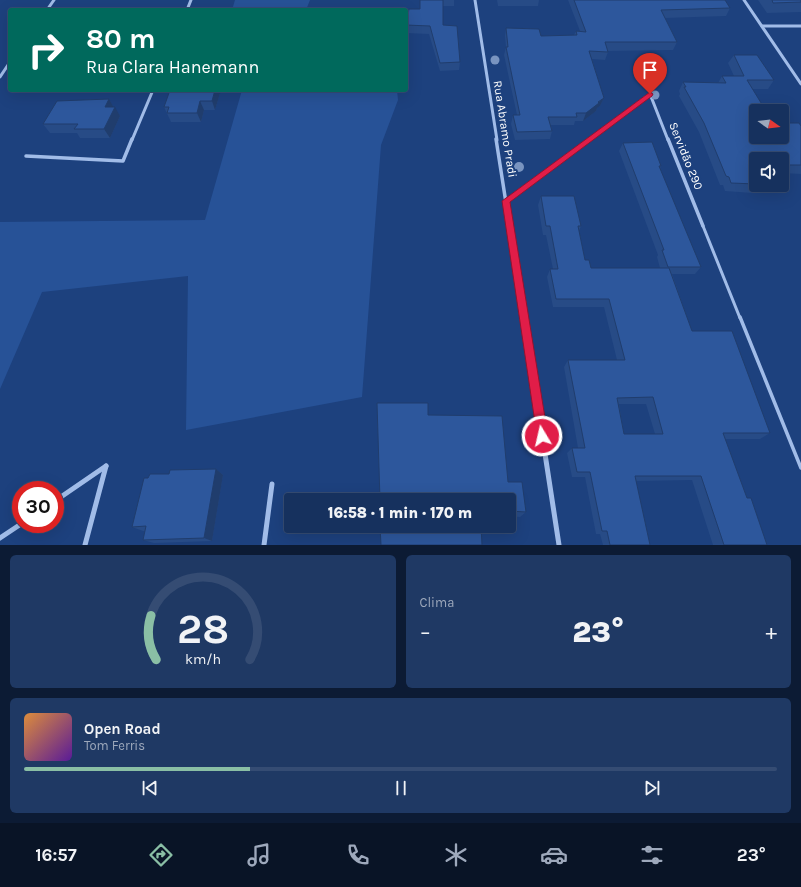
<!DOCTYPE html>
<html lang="pt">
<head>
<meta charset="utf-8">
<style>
	:root { --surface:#16315e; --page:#1f3964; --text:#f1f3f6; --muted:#9ea9bc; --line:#354c73; --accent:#8abfa5 }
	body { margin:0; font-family:Karla,sans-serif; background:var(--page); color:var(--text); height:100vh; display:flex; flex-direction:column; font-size:15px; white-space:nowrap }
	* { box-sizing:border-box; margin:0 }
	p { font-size:13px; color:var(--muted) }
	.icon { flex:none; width:22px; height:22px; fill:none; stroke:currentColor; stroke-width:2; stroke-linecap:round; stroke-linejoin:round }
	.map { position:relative; height:545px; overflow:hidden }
	.sheet { display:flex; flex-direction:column; gap:10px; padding:10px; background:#0c1b34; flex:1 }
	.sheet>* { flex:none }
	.guide { position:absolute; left:8px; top:8px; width:400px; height:84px; border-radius:4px; box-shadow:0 4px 16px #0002,0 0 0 1px var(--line); background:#00695c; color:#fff; overflow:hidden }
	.needle { width:26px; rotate:104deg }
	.tools { position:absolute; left:749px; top:104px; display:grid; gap:8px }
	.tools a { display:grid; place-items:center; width:40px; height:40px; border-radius:4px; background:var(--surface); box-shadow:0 4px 16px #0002,0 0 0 1px var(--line); font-size:20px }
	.speed { position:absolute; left:12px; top:481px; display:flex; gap:8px; font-size:20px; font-weight:700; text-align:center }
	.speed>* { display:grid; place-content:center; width:52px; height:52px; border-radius:50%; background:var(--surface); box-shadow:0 4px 16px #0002,0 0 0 1px var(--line); line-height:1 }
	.speed .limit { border:6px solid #d22; background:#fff; color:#111 }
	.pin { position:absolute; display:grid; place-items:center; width:34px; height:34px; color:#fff; margin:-41px -17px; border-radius:50% 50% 50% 0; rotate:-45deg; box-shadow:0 0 4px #0007 }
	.pin .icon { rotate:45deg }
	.me { position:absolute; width:44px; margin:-22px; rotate:351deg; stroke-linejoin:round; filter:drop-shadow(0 0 3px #0008) }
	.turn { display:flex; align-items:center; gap:14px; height:84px; padding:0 12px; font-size:18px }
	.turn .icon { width:52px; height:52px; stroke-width:2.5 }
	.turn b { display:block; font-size:28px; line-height:34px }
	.big { font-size:30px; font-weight:800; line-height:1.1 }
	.sheet .card { flex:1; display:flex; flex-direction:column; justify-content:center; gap:6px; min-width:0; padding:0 14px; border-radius:6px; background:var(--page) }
	.sheet .dial { align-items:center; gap:0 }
	.dial svg { height:104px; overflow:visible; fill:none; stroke:var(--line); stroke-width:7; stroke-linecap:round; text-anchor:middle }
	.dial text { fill:var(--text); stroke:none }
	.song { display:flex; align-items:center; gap:12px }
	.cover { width:48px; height:48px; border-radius:6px; background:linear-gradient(135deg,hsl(30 70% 55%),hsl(270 70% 35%)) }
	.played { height:4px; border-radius:2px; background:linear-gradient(90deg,var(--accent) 30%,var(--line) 30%) }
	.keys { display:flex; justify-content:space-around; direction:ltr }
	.heat { display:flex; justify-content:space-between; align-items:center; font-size:22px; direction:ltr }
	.sheet .tiles { flex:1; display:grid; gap:10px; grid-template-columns:1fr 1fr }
	.card:last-child { grid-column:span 2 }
	.trip { position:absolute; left:284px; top:493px; width:232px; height:40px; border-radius:4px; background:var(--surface); box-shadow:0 4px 16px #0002,0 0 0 1px var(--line); font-weight:800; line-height:40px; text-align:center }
	.dock { display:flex; height:64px; justify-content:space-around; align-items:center; background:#091426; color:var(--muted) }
	.dock .icon { width:28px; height:28px }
	.dock .on { color:var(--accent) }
	.dock b { font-size:18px; color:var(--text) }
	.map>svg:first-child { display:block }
	.green { fill:#275297 }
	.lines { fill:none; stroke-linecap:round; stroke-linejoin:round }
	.service-far1 { stroke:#a1bce8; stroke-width:3 }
	.service { stroke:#a1bce8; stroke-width:3.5 }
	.minor-far2 { stroke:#a1bce8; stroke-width:3 }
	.minor-far1 { stroke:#a1bce8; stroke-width:3.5 }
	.minor { stroke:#a1bce8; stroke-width:5 }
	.tree { fill:#7994c0 }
	.wall { fill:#274b86; fill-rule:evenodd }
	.shaded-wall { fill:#203d6d }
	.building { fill:#2d579c; stroke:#203d6d; fill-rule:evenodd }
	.route { fill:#e11d48; stroke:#92132f }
	.labels { text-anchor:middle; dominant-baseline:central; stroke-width:4; stroke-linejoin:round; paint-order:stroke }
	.street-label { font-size:12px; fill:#fff; stroke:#1d417e }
</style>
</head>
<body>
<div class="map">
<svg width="801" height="545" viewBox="0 0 801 545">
	<rect width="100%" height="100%" fill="#1d417e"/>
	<g class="green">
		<polygon points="235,0 310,0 306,10 232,10"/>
		<polygon points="242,90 397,90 398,100 381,145 362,397 186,430 188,276 42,292 0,389 0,222 205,220"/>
	</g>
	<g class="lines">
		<polyline class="service-far1" points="703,226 740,318"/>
		<polyline class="service" points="740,317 801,468"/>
		<g class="minor-far2">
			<polyline points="475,0 497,140"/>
			<polyline points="744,0 801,84"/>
			<polyline points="47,10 54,0"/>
			<polyline points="187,10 191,0"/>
			<polyline points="762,26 801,26"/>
			<polyline points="0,77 10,62"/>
			<polyline points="132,140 153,90"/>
			<polyline points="589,140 650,94 668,140"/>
		</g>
		<g class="minor-far1">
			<polyline points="496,139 524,318"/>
			<polyline points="668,139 703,226"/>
			<polyline points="26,156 123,161 132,139"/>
			<polyline points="506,201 590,139"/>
		</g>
		<g class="minor">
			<polyline points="524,317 559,545"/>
			<polyline points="55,501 106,466"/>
			<polyline points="0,538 21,524"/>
			<polyline points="85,545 106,466"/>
			<polyline points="264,545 272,484"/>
		</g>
	</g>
	<g class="tree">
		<circle cx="495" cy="60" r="4.5"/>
		<circle cx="655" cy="95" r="4.5"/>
		<circle cx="519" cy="167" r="5"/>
	</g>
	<g class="wall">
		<polygon points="420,0 454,0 454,6 443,6 443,25 460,62 459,70 440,71 429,34 406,33 406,25 420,9"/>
		<polygon points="497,0 539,0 538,6 498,6"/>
		<polygon points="568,0 725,0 730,8 726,16 665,18 677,42 673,50 607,51 608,52 605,60 592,59 604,98 600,106 597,108 596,111 583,121 575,121 574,125 551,125 552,131 550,139 515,140 511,124 513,115 517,115 504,55 506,47 505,36 506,28 541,36 574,35 576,31 580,31"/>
		<polygon points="758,0 801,0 801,12 767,13"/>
		<polygon points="734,55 774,80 768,89 752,89 756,137 801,126 801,174 782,173 782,159 756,159 756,185 758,185 752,193 725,191 723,185 720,185 699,132 679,96 680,94 679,91 683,82 718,83 722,76 734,76 728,63"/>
		<polygon points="221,90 215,110 204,110 201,122 171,122 164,107"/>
		<polygon points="109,99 113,107 120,116 110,138 80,138 77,133 50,133 43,124"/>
		<path d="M623 143 661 166 660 169 701 267 695 274H672L692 331 770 433 760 439H725L747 498 767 545H713L692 480 636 481 650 545H603L600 534H596L585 477H572L567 453 572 448H578L564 367 568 360H617L604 307H553L547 277 550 269H553L546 235H543L538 205 541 196 581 226 579 231 585 260 591 268H660L657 257 658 255 619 151ZM619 404H646L655 434H624Z"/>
		<polygon points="428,415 508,482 526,512 520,517 509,516 509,500"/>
		<polygon points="216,469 223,475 212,541 154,543 143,540 145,531 143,531 132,527 148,478 169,474"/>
		<polygon points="380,526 496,526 493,530 481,530"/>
	</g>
	<g class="shaded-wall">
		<polygon points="215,90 221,90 215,110 212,101"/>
		<polygon points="604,98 600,106 597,108 596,111 583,121 586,113"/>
		<polygon points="109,99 114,108 105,107"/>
		<polygon points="200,101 204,110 201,122 197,113"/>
		<polygon points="115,107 120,116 110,138 104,129"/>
		<polygon points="216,469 223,475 212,541 204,538"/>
	</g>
	<g class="building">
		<polygon points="420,0 443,0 443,25 457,26 460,62 440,63 430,26 406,25 409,9 420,9"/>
		<polygon points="574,0 725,0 730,8 661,10 677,42 605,42 608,52 589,51 604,98 598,102 599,103 586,113 576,113 577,117 548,117 552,131 517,132 513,115 520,115 506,47 508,47 506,28 539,29 541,36 577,35 576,31 586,32"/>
		<polygon points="772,0 801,0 801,2 773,3"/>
		<polygon points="734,55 757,55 774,80 747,80 766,111 756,111 756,137 782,137 782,123 799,123 801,126 801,165 782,165 782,159 756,159 756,164 752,163 756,173 756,178 755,178 756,179 756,184 731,183 729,177 726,176 704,123 684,87 686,87 683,82 726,83 722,76 744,76"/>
		<polygon points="170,90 215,90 212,101 200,101 197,113 167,113 169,107 164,107"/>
		<polygon points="109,99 105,107 115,107 104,129 74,129 78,124 43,124 57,101"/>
		<polygon points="652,142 661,166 659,166 701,267 668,267 662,250 664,250 623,143"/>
		<path d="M541 196H574L581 226H578L585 260H589L591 268H669L692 331H732L770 433H723L747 498H751L767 545H724L701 476H635L650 545H610L607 531H602L590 472H577L572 448H585L568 360H625L609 299H556L550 269H558L550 226H546ZM653 397 663 434H624L617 398Z"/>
		<polygon points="377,403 428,403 428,415 502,416 508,482 522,482 526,512 509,511 509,500 380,500"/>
		<polygon points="216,469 204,538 143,540 146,526 132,527 144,478 148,478 150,474 169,474 170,470"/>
		<polygon points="380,526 481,526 482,545 381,545"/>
	</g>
	<polygon class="route" points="650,92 653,94 652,96 510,202 548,436 546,439 542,441 539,439 537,436 502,201"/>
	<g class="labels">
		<g class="street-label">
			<text transform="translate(505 129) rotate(81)">Rua Abramo Pradi</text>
			<text transform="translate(686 156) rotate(68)">Servidão 290</text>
		</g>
	</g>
</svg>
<div class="tools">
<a><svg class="needle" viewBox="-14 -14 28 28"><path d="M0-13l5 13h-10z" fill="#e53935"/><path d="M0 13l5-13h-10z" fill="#9ea9bc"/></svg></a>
<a><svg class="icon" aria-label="sound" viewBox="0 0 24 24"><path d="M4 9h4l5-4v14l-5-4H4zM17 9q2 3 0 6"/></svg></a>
</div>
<div class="speed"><div class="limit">30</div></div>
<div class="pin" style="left:650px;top:94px;background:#d93025"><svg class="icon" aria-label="arrive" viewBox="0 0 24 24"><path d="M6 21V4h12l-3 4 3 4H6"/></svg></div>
<svg class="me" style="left:542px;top:436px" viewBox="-20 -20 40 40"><circle r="17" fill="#e11d48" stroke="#fff" stroke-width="3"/><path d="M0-11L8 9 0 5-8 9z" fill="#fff"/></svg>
<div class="trip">16:58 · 1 min · 170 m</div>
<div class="guide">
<div class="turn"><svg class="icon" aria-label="right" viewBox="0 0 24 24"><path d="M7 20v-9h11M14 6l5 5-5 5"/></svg><div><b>80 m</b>Rua Clara Hanemann</div></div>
</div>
</div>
<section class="sheet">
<div class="tiles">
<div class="card dial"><svg viewBox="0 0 100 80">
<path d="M14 69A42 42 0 1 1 86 69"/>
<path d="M14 69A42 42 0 0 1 10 35" stroke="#8abfa5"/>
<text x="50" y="56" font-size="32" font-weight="700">28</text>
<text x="50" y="72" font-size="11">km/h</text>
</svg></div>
<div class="card"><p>Clima</p>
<div class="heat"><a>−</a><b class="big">23°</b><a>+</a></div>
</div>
<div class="card">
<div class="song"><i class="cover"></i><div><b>Open Road</b><p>Tom Ferris</p></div></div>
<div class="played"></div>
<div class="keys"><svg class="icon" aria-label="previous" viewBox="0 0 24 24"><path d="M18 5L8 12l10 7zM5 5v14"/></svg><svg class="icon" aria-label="pause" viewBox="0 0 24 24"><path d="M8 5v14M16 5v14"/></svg><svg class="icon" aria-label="next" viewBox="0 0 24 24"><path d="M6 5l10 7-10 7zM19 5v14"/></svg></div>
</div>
</div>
</section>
<nav class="dock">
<b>16:57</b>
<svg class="icon on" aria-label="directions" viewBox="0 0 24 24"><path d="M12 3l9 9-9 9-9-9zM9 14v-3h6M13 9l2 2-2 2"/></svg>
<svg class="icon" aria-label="music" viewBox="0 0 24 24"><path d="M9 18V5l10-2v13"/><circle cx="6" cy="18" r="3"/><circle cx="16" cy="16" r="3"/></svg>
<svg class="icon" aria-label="phone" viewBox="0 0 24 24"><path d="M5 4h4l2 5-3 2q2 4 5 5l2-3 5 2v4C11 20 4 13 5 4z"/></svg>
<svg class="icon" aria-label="climate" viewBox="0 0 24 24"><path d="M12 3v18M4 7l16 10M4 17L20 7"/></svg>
<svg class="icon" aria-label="car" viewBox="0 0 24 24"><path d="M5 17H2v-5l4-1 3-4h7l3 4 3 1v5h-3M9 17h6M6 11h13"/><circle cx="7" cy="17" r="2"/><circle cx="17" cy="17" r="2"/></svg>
<svg class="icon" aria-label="filters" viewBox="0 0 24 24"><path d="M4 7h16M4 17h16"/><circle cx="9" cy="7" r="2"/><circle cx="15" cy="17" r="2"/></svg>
<b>23°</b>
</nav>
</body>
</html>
